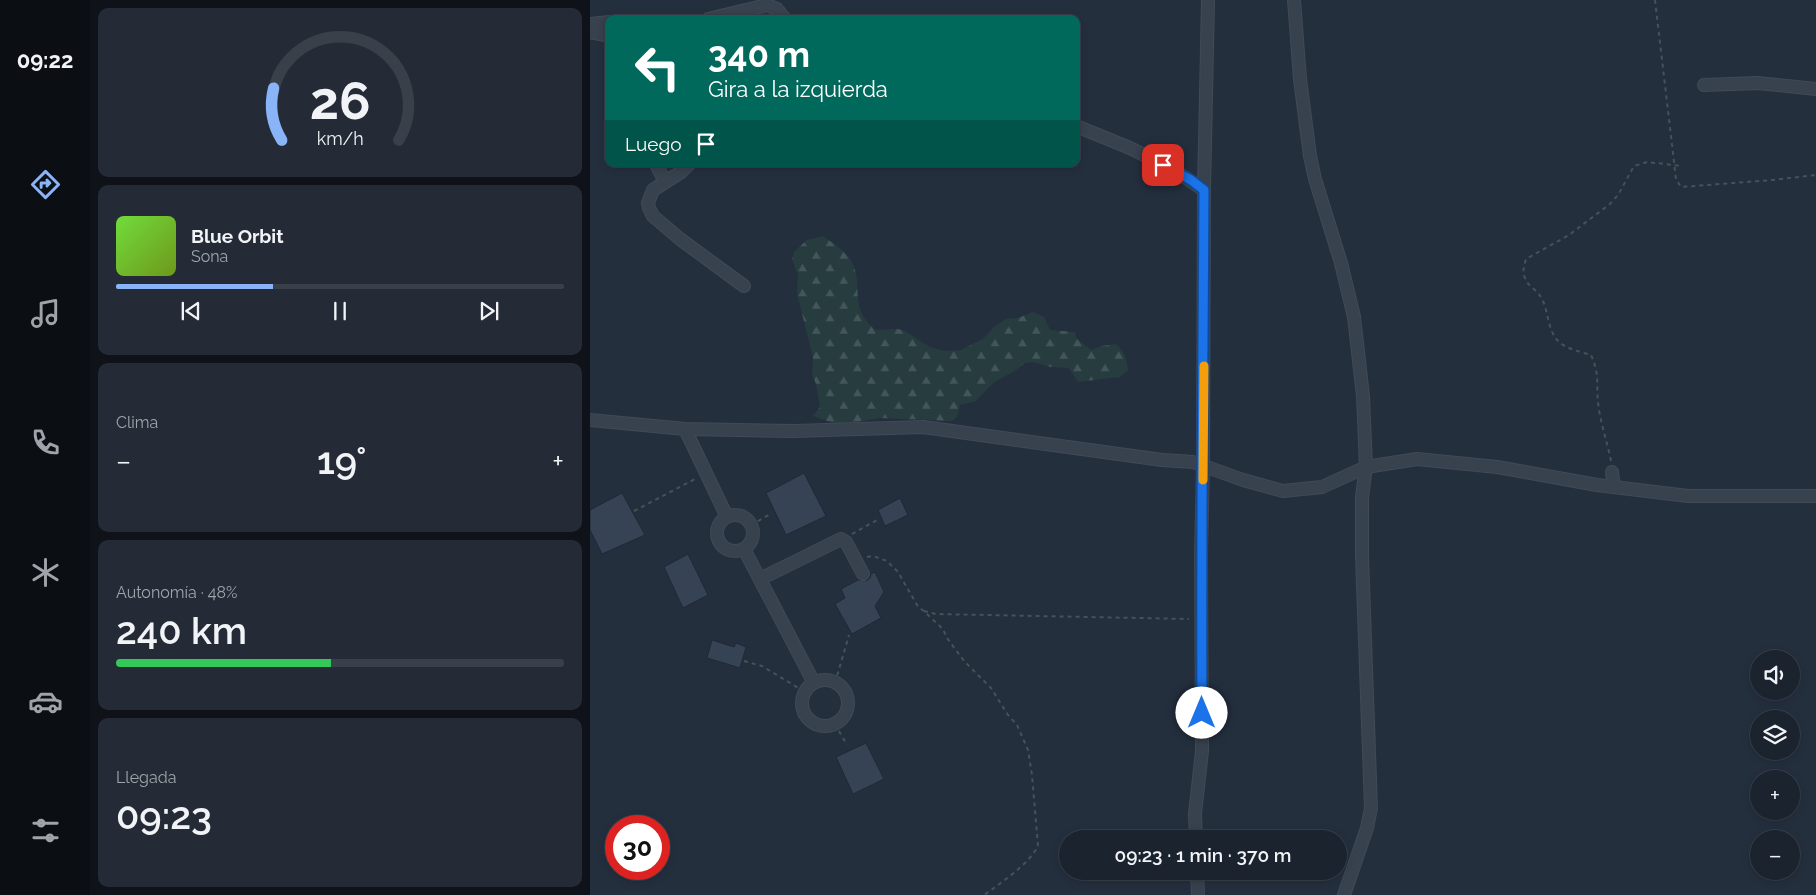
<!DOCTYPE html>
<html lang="es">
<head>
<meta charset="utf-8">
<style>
	:root { --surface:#1b232e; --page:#242b36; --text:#f1f3f6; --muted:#a0a4aa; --line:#39404a; --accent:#8ab4f8 }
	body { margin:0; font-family:Raleway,sans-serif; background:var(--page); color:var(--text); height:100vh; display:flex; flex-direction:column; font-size:19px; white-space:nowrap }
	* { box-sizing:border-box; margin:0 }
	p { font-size:16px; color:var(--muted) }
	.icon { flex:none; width:28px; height:28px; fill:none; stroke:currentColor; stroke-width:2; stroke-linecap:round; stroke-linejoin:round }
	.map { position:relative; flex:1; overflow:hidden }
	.drawer { display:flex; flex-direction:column; gap:8px; padding:8px; background:#0f1319; width:500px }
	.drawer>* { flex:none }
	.top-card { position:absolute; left:15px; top:15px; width:475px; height:152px; border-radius:10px; box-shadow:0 2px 8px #0003,0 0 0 1px var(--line); background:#00695c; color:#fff; overflow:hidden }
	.tools { position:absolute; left:1160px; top:650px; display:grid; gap:10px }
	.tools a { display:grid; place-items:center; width:50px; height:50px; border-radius:50%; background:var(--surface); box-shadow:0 2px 8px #0003,0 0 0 1px var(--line); font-size:25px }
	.speed { position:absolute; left:15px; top:815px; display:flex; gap:10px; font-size:25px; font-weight:700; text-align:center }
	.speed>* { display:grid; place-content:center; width:65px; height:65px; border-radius:50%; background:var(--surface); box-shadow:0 2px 8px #0003,0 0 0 1px var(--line); line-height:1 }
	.speed .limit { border:8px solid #d22; background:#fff; color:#111 }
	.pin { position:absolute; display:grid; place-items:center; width:42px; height:42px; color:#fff; margin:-21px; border-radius:10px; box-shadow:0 2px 8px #0006 }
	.me { position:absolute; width:55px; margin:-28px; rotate:0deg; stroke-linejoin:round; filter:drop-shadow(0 0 4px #0008) }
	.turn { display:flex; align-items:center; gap:18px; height:105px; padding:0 20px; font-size:22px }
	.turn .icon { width:65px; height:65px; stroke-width:2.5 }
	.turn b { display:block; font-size:35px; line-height:42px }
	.then { display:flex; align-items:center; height:48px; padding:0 20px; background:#0003; gap:10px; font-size:19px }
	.big { font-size:38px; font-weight:600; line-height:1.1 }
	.drawer .card { flex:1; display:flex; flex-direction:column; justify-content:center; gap:8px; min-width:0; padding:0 18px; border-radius:10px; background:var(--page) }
	.drawer .dial { align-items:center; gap:0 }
	.dial svg { height:130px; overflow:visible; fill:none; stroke:var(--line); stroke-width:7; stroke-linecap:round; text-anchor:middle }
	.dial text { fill:var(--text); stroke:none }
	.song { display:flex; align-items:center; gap:15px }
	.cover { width:60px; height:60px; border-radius:8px; background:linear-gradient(135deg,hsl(100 70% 55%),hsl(80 70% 35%)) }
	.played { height:5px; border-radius:2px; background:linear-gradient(90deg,var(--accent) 35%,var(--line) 35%) }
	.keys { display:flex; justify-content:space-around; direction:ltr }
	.heat { display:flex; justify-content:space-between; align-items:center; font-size:28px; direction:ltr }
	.charge { height:8px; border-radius:4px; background:linear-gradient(90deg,#34c759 48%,var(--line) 0) }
	.trip { position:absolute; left:469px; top:830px; width:288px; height:50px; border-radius:25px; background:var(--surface); box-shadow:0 2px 8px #0003,0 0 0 1px var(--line); font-weight:600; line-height:50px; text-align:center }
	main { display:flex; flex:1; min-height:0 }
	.tabs { display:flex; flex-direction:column; width:90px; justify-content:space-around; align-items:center; background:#0b0e12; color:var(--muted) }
	.tabs .icon { width:35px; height:35px }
	.tabs .selected { color:var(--accent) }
	.tabs b { font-size:22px; color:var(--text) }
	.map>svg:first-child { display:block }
	.forest { fill:url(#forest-firs) }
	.building { fill:#364354; stroke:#1f2835 }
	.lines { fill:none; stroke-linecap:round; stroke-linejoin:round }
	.minor-casing { stroke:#414a57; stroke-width:14 }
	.path { stroke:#3f5557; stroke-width:2; stroke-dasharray:4 4; stroke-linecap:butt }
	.minor { stroke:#38414e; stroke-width:12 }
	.route-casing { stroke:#114b97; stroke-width:12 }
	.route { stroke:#1a73e8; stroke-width:9 }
	.slow { stroke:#f59e0b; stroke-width:9 }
</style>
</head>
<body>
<main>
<nav class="tabs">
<b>09:22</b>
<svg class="icon selected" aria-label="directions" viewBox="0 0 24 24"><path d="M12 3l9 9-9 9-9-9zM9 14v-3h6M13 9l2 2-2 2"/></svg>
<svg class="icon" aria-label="music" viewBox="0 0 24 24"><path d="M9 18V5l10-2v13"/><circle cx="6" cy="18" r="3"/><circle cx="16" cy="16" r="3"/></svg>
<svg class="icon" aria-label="phone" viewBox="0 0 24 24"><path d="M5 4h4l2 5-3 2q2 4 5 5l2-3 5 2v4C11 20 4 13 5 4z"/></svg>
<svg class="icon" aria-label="climate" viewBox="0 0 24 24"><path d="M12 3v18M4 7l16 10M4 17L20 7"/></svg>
<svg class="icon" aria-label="car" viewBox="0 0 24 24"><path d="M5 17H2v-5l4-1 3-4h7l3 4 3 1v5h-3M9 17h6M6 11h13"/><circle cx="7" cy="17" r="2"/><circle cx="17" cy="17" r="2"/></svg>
<svg class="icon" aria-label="filters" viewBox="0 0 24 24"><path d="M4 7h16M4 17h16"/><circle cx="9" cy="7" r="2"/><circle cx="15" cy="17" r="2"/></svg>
</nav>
<section class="drawer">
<div class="card dial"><svg viewBox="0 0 100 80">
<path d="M14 69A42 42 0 1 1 86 69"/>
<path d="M14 69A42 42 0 0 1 9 37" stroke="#8ab4f8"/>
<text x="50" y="56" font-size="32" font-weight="700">26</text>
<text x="50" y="72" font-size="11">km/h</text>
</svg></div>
<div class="card">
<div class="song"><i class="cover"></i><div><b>Blue Orbit</b><p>Sona</p></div></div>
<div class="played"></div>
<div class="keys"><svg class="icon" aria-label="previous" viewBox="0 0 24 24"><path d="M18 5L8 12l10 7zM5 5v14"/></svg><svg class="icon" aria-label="pause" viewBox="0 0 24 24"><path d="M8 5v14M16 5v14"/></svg><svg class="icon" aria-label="next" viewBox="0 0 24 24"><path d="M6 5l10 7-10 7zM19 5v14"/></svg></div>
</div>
<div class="card"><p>Clima</p>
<div class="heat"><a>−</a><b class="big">19°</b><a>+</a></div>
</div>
<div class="card"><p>Autonomía · 48%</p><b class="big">240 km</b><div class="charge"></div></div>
<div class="card"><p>Llegada</p><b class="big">09:23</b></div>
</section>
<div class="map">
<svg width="1226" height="895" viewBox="0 0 1226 895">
	<defs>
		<pattern id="forest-firs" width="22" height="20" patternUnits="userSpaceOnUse" patternTransform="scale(1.25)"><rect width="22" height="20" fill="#263c3f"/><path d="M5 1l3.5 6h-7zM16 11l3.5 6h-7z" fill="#435659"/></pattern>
	</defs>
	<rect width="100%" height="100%" fill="#242f3e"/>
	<path class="forest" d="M233 236C241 242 254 250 260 259 276 284 256 307 286 330L308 329 315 331 340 347 355 351 371 350 393 339 404 327 416 319 428 318 443 312 454 317 460 330 485 332 486 338 501 350 512 346 526 344C535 352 537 360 538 371L529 377 488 382 479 368 460 367 443 362 435 363 423 372 404 382 386 401 370 405 367 417 362 421 290 418 249 425 223 416 230 407 226 384 222 374 223 358 207 293 208 275 202 259 204 252 217 240Z"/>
	<g class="building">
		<polygon points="214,473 236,516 196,535 176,493"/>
		<polygon points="32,493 55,535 12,554 0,530 0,510"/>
		<polygon points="310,498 318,515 295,526 288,510"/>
		<polygon points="98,554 118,595 93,608 74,567"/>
		<polygon points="285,572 294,592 285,606 291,618 262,634 245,604 255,598 251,589 268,580 276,581 280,578 281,574"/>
		<polygon points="122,640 144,647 146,643 156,647 150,668 117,658"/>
		<polygon points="276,743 294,779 263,794 246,757"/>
	</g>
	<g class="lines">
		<defs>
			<g id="minor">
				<polyline points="704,0 710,79 720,156 725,179 751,263 764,317 773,396 776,467 772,497 772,556 781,808 777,828 754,895"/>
				<polyline points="118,19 177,5 187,9 195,19"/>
				<polyline points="0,24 19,22"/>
				<polyline points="0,32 19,36"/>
				<polyline points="1114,85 1168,83 1226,89"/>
				<polyline points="486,126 540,148 584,170 614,190"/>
				<polyline points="66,164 75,182"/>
				<polyline points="99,164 91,172 63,190 58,203 59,208 63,216 90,239 154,286"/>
				<polyline points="0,420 95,429 204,431 333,427 572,460 603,462 653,480 693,491 732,487 776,467 827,459 907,467 1007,485 1098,496 1226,496"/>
				<polyline points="95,429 137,517"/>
				<polyline points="1022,472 1024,487"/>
				<circle cx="145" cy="533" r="18"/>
				<polyline points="154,549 224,683"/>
				<polyline points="170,579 251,539 256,542 273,574"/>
				<circle cx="235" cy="703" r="23"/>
				<polyline points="606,839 605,814 612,751 611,554 613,466 614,190 618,0"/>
				<polyline points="607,871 608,895"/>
			</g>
		</defs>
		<use href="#minor" class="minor-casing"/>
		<g class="path">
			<polyline points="1065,0 1086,179 1091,187 1182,180 1226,175"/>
			<path d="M1021 461C1017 441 1010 422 1008 402 1006 383 1010 375 1001 355 991 352 977 349 969 342 957 330 959 313 952 299 948 290 938 287 935 278 932 272 934 266 936 259L979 235 1020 204 1028 195 1044 166 1057 162 1092 166"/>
			<polyline points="44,511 105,479"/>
			<polyline points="161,525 182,513"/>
			<polyline points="262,534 287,520"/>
			<path d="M277 557 283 556 297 561 308 572 327 605 353 629 357 638 374 661 401 688 418 715 427 725 438 750 442 775 448 846C439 864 411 883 394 895"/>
			<polyline points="334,611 346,614 599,619"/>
			<polyline points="154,661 172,666 215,692"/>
			<polyline points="245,683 259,635"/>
			<polyline points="245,724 257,745"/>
		</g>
		<use href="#minor" class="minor"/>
	</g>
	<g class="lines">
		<defs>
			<path id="route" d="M573 165 601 180 614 190C613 364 611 539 612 713"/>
		</defs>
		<use href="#route" class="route-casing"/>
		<use href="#route" class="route"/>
		<polyline class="slow" points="613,480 614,366"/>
	</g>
</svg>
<div class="tools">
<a><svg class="icon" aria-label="sound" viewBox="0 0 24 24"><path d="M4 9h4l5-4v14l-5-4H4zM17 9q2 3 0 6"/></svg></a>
<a><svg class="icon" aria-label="layers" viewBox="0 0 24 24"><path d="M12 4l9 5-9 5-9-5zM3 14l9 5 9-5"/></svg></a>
<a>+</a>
<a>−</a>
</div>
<div class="speed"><div class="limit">30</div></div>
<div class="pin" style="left:573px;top:165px;background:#d93025"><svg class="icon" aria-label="arrive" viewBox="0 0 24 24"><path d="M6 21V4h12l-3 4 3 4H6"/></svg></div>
<svg class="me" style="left:612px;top:713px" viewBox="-20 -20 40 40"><circle r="19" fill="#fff"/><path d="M0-13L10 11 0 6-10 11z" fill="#1a73e8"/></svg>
<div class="trip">09:23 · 1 min · 370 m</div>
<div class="top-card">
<div class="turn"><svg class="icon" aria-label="left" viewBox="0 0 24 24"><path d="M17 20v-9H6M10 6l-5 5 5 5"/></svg><div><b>340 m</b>Gira a la izquierda</div></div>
<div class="then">Luego<svg class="icon" aria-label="arrive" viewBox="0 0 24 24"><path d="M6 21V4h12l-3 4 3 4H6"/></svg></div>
</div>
</div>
</main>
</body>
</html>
